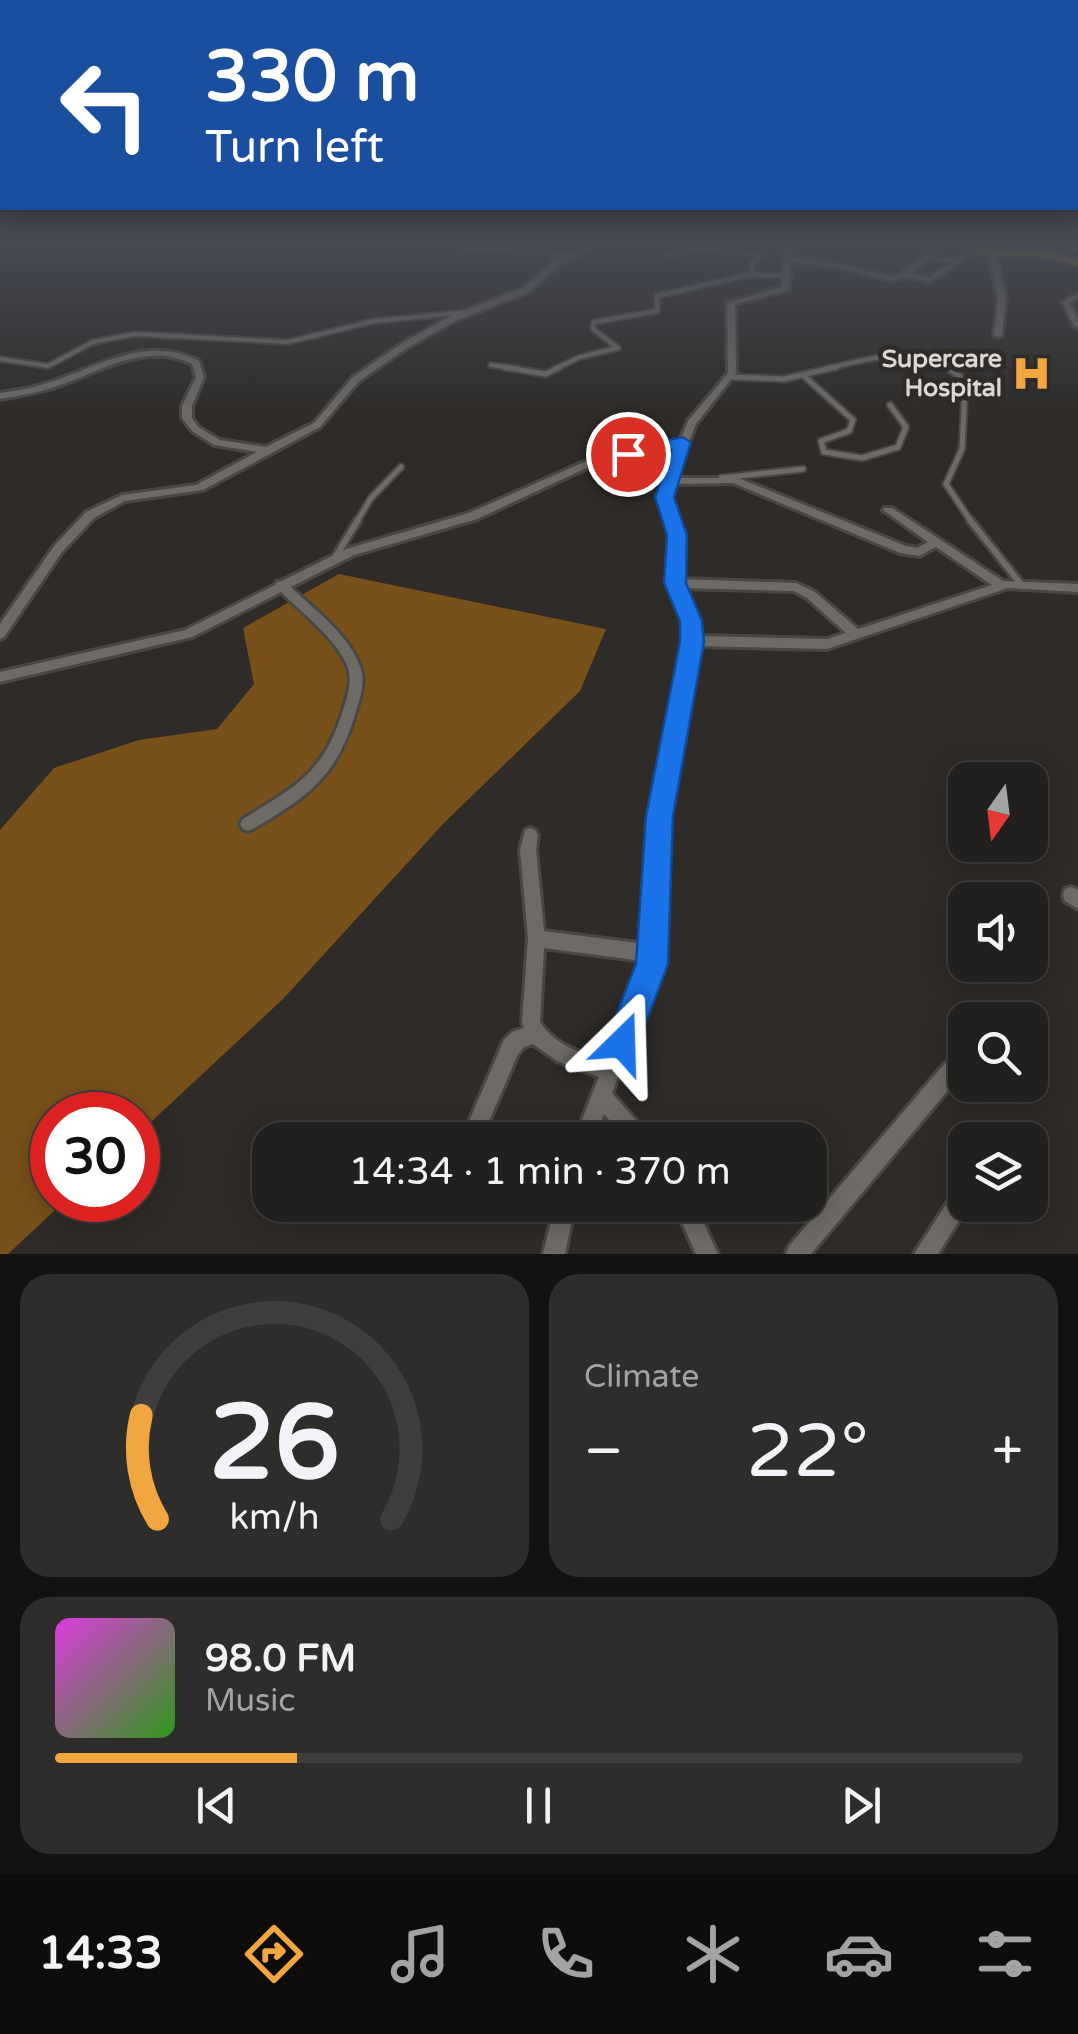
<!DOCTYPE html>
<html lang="en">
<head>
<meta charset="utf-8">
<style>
	:root { --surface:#22201e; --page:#2e2d2b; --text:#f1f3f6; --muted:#a2a3a4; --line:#3f3e3c; --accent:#f1a640 }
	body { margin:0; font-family:"Varela Round",sans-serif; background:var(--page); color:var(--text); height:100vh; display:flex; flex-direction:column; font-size:38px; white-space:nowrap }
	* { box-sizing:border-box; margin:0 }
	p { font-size:32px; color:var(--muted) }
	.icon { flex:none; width:55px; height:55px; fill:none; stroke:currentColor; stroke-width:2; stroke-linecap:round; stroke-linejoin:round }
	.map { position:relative; height:1254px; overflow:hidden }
	.drawer { display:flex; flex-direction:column; gap:20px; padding:20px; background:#131210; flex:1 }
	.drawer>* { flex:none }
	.top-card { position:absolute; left:0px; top:0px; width:1080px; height:210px; box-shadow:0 5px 25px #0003,0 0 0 2px var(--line); background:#1a4fa0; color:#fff; overflow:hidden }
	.needle { width:65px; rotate:194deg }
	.buttons { position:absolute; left:948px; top:762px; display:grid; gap:20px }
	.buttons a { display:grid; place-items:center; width:100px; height:100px; border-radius:20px; background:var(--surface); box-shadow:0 5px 25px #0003,0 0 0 2px var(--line); font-size:50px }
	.speed { position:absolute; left:30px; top:1092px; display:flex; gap:20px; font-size:50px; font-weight:700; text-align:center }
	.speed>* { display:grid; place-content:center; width:130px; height:130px; border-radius:50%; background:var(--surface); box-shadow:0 5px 25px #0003,0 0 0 2px var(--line); line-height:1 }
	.speed .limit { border:15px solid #d22; background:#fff; color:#111 }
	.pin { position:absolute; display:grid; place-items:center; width:85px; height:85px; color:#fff; margin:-42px; border:5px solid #fff; border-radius:50%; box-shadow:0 2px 10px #0007 }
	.me { position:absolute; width:110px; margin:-55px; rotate:22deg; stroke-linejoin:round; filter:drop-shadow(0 0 8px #0008) }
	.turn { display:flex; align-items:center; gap:35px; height:210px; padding:0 40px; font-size:45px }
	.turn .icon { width:130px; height:130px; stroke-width:2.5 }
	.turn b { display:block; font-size:70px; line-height:85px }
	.big { font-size:75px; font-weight:600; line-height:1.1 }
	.drawer .widget { flex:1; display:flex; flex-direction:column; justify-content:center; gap:15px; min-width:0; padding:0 35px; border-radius:30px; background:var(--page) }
	.drawer .dial { align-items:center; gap:0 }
	.dial svg { height:260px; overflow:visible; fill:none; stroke:var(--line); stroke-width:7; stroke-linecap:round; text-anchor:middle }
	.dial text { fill:var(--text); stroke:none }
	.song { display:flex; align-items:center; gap:30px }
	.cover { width:120px; height:120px; border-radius:15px; background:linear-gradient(135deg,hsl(300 70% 55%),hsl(110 70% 35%)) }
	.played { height:10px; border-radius:5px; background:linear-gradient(90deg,var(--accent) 25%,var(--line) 25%) }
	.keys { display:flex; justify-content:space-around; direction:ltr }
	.heat { display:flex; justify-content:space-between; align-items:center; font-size:55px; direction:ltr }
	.drawer .tiles { flex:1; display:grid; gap:20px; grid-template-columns:1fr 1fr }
	.widget:last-child { grid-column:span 2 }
	.trip { position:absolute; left:252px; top:1122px; width:575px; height:100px; border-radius:30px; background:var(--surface); box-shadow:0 5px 25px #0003,0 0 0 2px var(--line); font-weight:600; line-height:100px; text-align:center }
	.dock { display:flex; height:160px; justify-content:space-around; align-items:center; background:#0e0d0c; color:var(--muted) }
	.dock .icon { width:70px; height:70px }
	.dock .current { color:var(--accent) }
	.dock b { font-size:45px; color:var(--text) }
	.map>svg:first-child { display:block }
	.forest { fill:#78501a }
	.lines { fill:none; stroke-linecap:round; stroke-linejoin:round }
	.service-far2-casing { stroke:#494744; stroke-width:8 }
	.service-far1-casing { stroke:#494744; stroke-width:9 }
	.service-casing { stroke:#494744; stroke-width:11 }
	.minor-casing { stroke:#494744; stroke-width:6 }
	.trunk-casing { stroke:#494744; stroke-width:5 }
	.service-far2 { stroke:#6e6b67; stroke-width:4 }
	.service-far1 { stroke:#6e6b67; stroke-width:5 }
	.service { stroke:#6e6b67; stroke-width:6 }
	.minor { fill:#6e6b67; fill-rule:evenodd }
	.trunk { fill:#b97f1e; fill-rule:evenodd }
	.route { fill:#1a73e8; stroke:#114b97; stroke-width:2.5 }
	.labels { text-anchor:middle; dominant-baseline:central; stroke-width:10; stroke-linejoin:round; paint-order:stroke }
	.far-poi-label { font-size:25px; font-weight:bold; fill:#dad8d6; stroke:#2e2b28; text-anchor:end }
</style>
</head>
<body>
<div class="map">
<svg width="1078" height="1254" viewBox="0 0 1078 1254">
	<rect width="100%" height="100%" fill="#2e2b28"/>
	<polygon class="forest" points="339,574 606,629 580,691 444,823 283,999 138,1134 138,1115 52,1115 52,1200 66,1200 8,1254 0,1254 0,830 54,768 139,740 217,729 254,684 243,628"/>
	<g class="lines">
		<defs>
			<g id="service-far2">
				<polyline points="451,246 569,255"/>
				<polyline points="667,255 699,249 762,255"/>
				<polyline points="753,274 751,264 770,246"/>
				<polyline points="0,359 48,366 93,342 135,334 288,342 374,321 469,312"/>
				<polyline points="491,365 518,369"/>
				<polyline points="555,369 580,357 618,348 593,329 594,322 657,311 657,296 747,275 787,275"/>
				<path d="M825 369C870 359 908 345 949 369"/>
			</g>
			<g id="service-far1">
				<polyline points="503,367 546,374 560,367"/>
				<polyline points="945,367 959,375 965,387 962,449 946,484 972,523"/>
				<polyline points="803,375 853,420 849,431 821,441 824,452 862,458 898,447 906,427 890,405"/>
				<polyline points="729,377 784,379 836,367"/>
				<polyline points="721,478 803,469"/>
				<polyline points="356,523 371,498 401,467"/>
			</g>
			<g id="service">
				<polyline points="970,520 1020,583"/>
				<polyline points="334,559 358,520"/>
			</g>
			<g id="minor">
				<path d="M588 246H598L563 262 529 292 457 320 407 348 359 381 320 427 203 490 125 501 94 518 62 552 4 637 0 639V624L54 546 86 512 122 495 196 485 257 452 214 445 192 431 182 418V406L196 377 192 364C145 341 100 372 55 387 37 393 18 396 0 399V393C16 391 32 388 47 383 99 367 145 334 199 361L204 377 192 406V418L198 427 220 440 266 447 314 423 353 377 401 344 451 316 523 288 557 258Z"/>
				<path d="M784 246H792L791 257 841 264 892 277 900 274 924 256 957 259 973 249 979 250 930 282 906 277 892 281 841 268 791 262 789 290 735 304 736 373 696 424 675 478H738L906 546 917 548 928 542 883 510 884 508H892L1003 581 1078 584V592L1008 588 827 649 697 646 668 816 661 964 612 1093 647 1133 650 1140H627L604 1114 594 1140H574L599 1077 557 1061 533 1044 524 1047 518 1054 481 1140H461L504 1040 512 1032 524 1028 522 1023 528 938 520 850 525 830 530 828 535 830 538 835 536 850 544 931 645 944 652 816 686 641 685 621 669 583 671 535 660 490 677 446 591 466 477 519 354 555 291 587C315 611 350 635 361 669 365 682 361 695 357 708 343 757 325 784 282 811 271 818 260 826 248 831L243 829 240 824 243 819C298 785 324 773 344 707 348 694 352 681 348 668 338 640 302 613 281 592L192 637 0 682V672L185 630 275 585 277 582 282 581 346 549 469 513 584 462 680 440 688 421 728 373 727 303 782 287ZM928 260 951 262 929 277 910 274ZM733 483 900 553 919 556 936 547 992 585 858 629 815 592 796 583 681 579 683 535 670 490 672 484ZM683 588 794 591 807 598 846 633 827 639 698 636 697 621ZM544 948 643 961 605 1061C581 1052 555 1046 540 1022Z"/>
				<polygon points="1075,246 1078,246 1078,249 1059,256 1055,254"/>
				<polygon points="992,252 996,254 1006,299 1002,335 998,337 994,335 998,299 988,254"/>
				<polygon points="1078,293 1078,298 1070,303 1078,318 1078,328 1074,326 1062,302"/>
				<polygon points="1071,887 1078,890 1078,909 1065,901 1063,895 1065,889"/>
				<polygon points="952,1061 959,1063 961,1070 959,1077 811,1254 786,1254 789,1246 945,1063"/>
				<polygon points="965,1183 965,1205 969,1205 938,1254 914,1254 958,1186"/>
				<polygon points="532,1205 575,1205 565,1254 543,1254 551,1221 535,1212"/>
				<polygon points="674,1205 695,1205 718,1254 696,1254"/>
			</g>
			<polygon id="trunk" points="961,246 994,250 1051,251 1078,259 1078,266 1051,258 981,255"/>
		</defs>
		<use href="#service-far2" class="service-far2-casing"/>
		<use href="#service-far1" class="service-far1-casing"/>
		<use href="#service" class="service-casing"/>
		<use href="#minor" class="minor-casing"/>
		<use href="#trunk" class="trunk-casing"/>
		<use href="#service-far2" class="service-far2"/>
		<use href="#service-far1" class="service-far1"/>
		<use href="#service" class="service"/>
		<use href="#minor" class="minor"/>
		<use href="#trunk" class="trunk"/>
	</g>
	<linearGradient id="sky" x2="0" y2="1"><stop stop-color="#191816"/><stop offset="0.58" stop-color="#464a53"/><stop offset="1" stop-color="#464a53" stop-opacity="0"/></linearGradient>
	<rect width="1078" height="421" fill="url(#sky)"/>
	<polygon class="route" points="682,437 691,442 674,497 687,535 686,583 702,621 704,642 673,816 668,964 634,1055 622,1060 610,1055 605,1043 636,964 646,816 680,642 680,621 664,583 667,535 655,497 671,450 628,460 619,454 622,450"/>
	<defs>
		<symbol id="hospital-bare" viewBox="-9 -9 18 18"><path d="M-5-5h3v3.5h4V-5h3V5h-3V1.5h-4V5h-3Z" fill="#f1a640" stroke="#2e2b28" stroke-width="2.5" paint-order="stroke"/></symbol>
	</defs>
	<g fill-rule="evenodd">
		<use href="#hospital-bare" x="1004" y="346" width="55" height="55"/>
	</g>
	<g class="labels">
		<g class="far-poi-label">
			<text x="1002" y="359">Supercare<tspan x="1002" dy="29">Hospital</tspan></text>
		</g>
	</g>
</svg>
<div class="buttons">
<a><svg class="needle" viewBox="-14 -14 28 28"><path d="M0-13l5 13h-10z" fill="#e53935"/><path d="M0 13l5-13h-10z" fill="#a2a3a4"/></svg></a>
<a><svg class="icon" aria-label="sound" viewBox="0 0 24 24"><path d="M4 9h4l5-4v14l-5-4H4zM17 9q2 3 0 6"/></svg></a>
<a><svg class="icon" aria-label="search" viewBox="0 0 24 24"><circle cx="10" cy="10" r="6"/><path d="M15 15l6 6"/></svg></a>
<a><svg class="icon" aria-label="layers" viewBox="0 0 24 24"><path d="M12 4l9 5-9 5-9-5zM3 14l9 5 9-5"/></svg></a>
</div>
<div class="speed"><div class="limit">30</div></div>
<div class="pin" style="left:628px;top:454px;background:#d93025"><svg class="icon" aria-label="arrive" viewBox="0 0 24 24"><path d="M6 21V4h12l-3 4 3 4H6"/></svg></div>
<svg class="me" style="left:622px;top:1043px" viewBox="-20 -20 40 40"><path d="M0-17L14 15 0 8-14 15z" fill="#1a73e8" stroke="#fff" stroke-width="4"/></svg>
<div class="trip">14:34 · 1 min · 370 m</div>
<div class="top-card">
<div class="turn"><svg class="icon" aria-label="left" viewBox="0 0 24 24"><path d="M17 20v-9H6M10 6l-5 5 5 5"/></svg><div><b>330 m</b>Turn left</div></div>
</div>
</div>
<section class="drawer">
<div class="tiles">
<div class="widget dial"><svg viewBox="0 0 100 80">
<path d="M14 69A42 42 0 1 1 86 69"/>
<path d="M14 69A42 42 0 0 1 9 37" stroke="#f1a640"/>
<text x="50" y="56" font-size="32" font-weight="700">26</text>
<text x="50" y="72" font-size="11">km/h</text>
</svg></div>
<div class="widget"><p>Climate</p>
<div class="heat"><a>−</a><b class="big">22°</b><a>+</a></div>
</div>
<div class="widget">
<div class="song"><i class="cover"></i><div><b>98.0 FM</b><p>Music</p></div></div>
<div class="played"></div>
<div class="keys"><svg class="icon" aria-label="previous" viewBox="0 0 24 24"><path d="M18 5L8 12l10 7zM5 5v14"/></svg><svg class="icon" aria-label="pause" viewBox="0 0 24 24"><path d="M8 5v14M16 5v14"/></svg><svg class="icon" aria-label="next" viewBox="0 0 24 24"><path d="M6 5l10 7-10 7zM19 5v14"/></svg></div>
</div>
</div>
</section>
<nav class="dock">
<b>14:33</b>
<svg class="icon current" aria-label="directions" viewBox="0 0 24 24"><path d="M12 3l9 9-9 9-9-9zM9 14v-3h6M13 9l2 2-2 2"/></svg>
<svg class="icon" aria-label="music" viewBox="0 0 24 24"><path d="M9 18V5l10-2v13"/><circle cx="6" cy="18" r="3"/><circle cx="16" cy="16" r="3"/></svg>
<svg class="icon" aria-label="phone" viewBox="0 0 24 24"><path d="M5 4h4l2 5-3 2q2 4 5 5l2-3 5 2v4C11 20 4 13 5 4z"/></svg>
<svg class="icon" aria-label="climate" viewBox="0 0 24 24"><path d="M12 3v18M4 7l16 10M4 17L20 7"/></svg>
<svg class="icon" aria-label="car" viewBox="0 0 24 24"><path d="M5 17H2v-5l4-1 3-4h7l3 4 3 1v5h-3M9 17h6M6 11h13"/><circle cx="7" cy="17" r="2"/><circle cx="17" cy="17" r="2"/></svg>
<svg class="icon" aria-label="filters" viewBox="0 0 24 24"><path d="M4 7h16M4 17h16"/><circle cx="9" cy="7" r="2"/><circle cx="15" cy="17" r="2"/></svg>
</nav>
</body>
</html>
